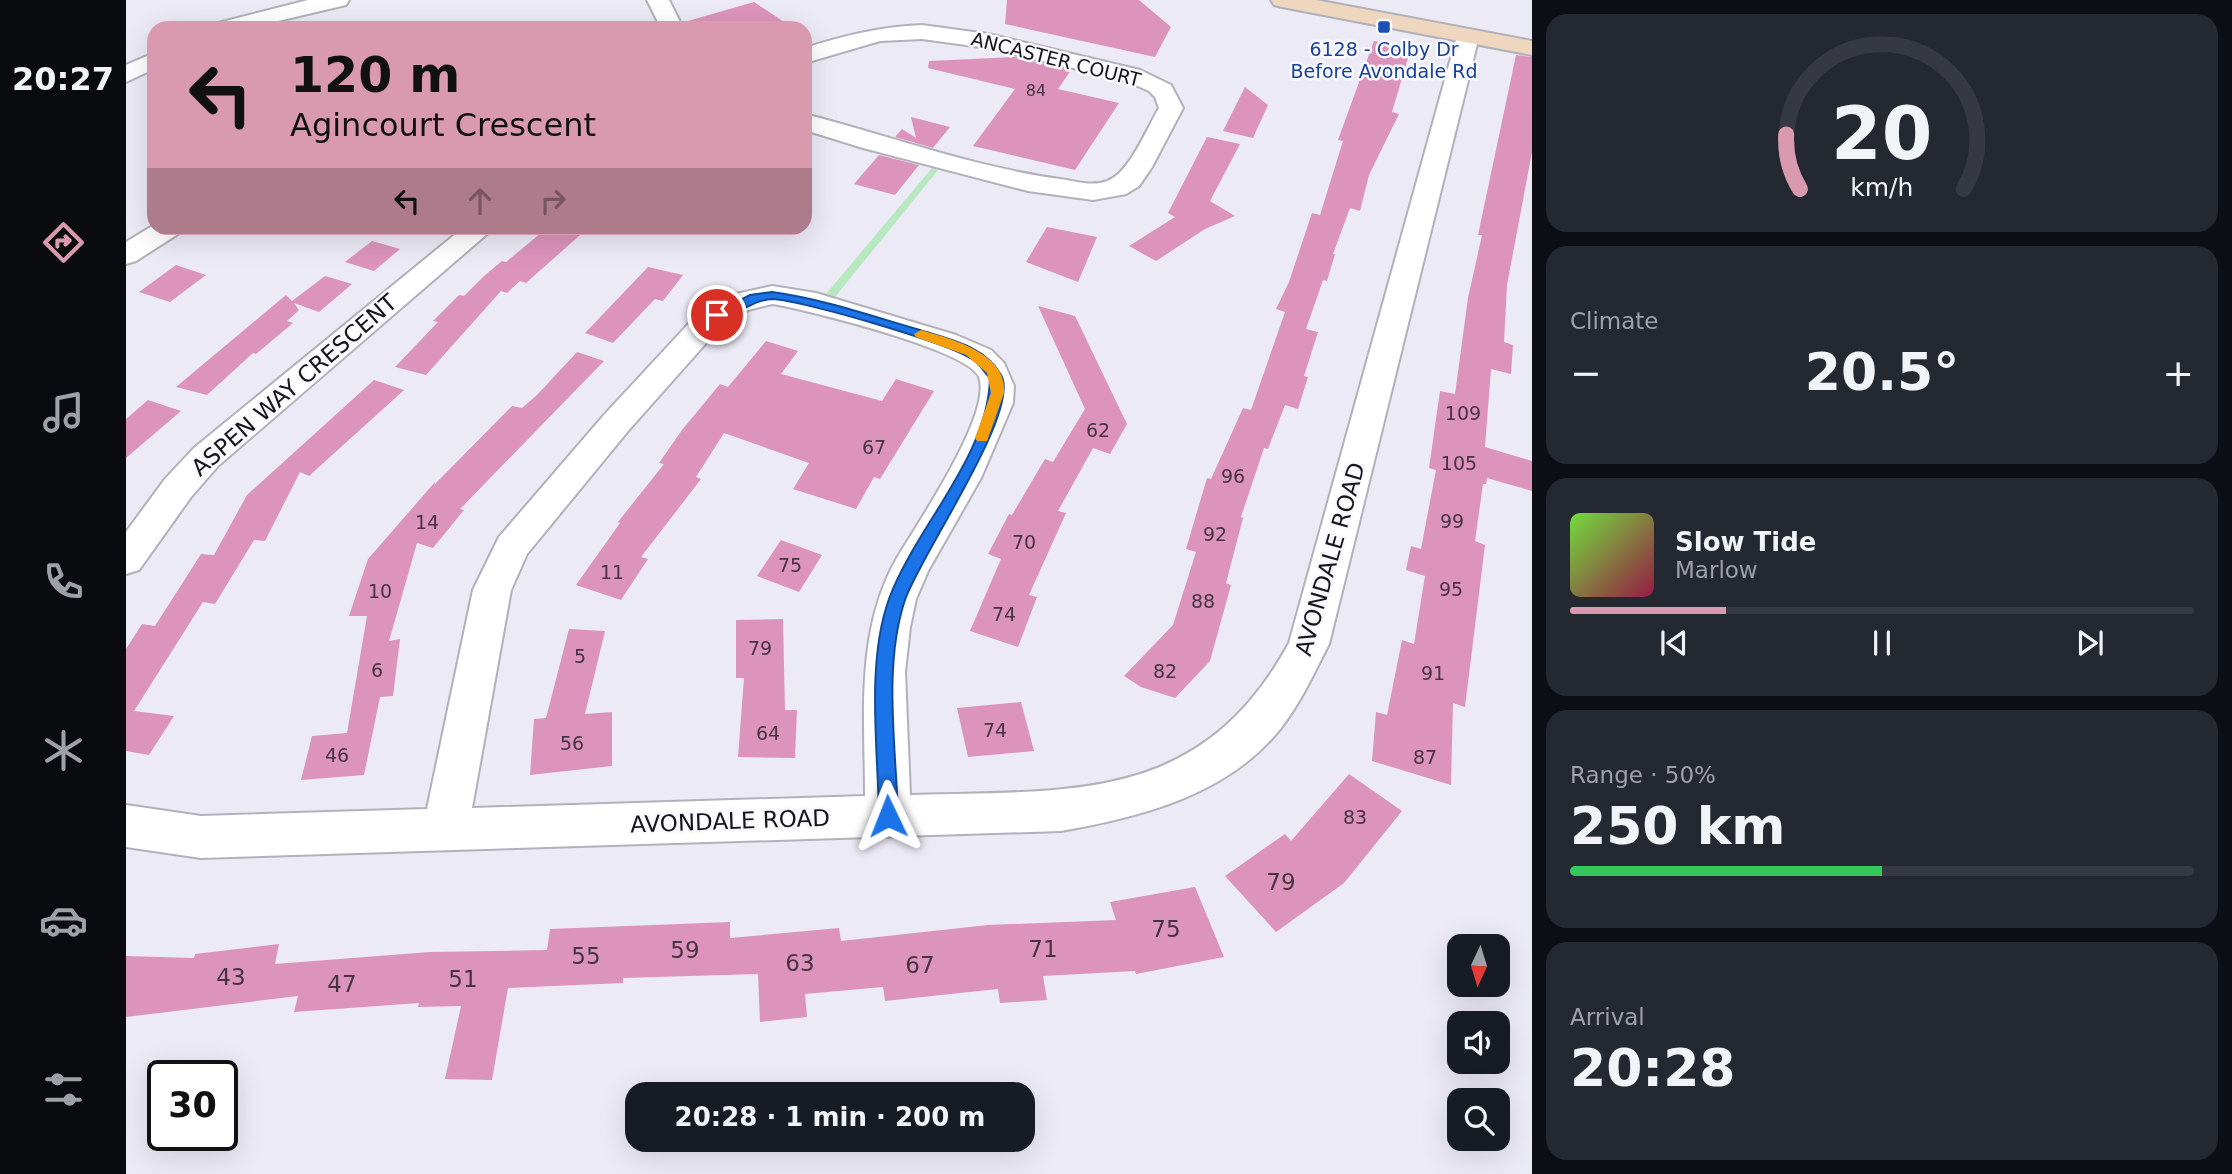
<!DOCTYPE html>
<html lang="en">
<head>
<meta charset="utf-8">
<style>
	:root { --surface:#171b24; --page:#242831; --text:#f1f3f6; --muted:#9ea1a6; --line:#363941; --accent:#d99aaf }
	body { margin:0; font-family:"DejaVu Sans",sans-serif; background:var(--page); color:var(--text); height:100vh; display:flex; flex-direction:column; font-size:26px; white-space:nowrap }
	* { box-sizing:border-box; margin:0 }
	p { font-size:23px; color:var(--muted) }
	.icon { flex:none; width:38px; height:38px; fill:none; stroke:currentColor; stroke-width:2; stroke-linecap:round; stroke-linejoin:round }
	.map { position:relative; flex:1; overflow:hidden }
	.details { display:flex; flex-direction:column; gap:14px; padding:14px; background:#0d0f14; width:700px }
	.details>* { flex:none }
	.top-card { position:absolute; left:21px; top:21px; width:665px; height:214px; border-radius:21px; box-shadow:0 7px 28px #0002; background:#d99aaf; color:#111; overflow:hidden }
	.needle { width:46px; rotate:184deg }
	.tools { position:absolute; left:1321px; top:934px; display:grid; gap:14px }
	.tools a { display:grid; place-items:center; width:63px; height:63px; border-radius:14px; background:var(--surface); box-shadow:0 7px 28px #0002; font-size:35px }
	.speed { position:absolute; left:21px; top:1060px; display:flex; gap:14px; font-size:35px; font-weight:700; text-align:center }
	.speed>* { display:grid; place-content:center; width:91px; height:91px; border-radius:50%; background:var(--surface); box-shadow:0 7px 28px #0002; line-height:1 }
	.speed .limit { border:4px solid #111; border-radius:10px; background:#fff; color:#111 }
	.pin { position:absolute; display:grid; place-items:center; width:60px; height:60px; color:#fff; margin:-30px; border:4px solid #fff; border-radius:50%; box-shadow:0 2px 7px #0007 }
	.me { position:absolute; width:77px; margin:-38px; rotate:358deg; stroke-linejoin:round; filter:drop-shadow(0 0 5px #0008) }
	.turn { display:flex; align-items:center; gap:24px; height:147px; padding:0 28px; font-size:32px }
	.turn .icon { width:91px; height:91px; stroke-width:2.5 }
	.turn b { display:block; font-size:49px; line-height:60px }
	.lanes { display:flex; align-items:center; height:66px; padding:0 28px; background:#0003; justify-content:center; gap:35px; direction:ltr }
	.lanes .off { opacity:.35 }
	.big { font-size:52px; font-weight:700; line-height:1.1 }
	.details .card { flex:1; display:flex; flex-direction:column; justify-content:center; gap:10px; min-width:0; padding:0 24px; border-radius:21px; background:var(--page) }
	.details .dial { align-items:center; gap:0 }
	.dial svg { height:182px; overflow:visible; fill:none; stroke:var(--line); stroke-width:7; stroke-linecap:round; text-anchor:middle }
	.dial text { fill:var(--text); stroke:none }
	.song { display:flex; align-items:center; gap:21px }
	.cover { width:84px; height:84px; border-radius:10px; background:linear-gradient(135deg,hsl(100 70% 55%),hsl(340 70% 35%)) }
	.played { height:7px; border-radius:4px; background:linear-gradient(90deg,var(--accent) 25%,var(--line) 25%) }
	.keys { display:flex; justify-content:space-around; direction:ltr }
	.heat { display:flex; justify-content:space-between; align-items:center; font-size:38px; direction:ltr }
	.charge { height:10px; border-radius:5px; background:linear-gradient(90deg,#34c759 50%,var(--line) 0) }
	.trip { position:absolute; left:499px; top:1082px; width:410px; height:70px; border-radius:21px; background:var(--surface); box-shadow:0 7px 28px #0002; font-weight:700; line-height:70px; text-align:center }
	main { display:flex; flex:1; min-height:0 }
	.dock { display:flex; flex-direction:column; width:126px; justify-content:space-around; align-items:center; background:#090b0e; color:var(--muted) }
	.dock .icon { width:49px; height:49px }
	.dock .active { color:var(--accent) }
	.dock b { font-size:32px; color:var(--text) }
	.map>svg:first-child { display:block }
	.green { fill:#b7e8c0 }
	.building { fill:#dd94bc }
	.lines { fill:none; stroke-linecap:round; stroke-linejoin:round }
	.street-casing { stroke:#b2b1bb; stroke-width:4 }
	.secondary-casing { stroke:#b2b1bb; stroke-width:4 }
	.street { fill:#fff; fill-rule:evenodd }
	.secondary { fill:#eed6bf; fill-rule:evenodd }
	.route { fill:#1a73e8; stroke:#114b97; stroke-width:2 }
	.slow { fill:#f59e0b }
	.transit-dot { fill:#1a4fb4; stroke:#f9f8ff; stroke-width:2.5 }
	.labels { text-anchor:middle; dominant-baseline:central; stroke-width:5; stroke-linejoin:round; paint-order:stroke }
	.far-number-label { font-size:16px; fill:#473441 }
	.far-transit-label { font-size:19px; fill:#164399; stroke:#f9f8ff }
	.far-street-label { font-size:19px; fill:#151418; stroke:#f9f8ff }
	.number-label { font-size:19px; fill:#473441 }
	.street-label { font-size:23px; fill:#151418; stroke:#f9f8ff }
	.near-number-label { font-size:23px; fill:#473441 }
</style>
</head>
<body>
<main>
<nav class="dock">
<b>20:27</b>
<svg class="icon active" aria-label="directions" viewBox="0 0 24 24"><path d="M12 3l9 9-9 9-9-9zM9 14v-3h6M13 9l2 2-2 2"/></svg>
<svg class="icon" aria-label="music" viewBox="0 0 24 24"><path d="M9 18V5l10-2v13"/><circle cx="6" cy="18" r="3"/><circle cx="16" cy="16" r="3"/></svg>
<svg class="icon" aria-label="phone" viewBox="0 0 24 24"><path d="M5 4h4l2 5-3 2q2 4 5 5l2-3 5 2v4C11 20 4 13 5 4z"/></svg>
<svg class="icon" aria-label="climate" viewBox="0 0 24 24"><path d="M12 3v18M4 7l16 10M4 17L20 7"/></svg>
<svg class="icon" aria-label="car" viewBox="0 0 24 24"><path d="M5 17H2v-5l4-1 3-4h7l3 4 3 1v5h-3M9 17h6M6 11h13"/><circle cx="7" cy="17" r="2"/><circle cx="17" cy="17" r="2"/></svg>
<svg class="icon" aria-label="filters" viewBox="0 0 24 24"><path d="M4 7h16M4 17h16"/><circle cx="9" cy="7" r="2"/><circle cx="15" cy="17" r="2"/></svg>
</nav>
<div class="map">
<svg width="1406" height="1174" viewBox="0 0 1406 1174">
	<rect width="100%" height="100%" fill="#eceaf5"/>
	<polygon class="green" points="806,168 812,170 709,297 700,294"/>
	<g class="building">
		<polygon points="881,0 1013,0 1045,27 1029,57 879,24"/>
		<polygon points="628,2 667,28 563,28 562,21"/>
		<polygon points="1248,41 1285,48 1266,112 1273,114 1243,175 1234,211 1224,208 1207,254 1209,254 1201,281 1197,280 1180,329 1192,332 1178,376 1182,377 1172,409 1159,405 1142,449 1138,448 1115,517 1117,518 1100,583 1105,585 1084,661 1049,698 1015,687 998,676 1047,625 1070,552 1060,549 1081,478 1085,479 1117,408 1125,410 1159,312 1150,309 1163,282 1186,213 1194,215 1217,141 1212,140"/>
		<polygon points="1390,55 1406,57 1406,152 1381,285 1378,342 1387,345 1385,374 1365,369 1359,447 1406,461 1406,491 1361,478 1360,484 1357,484 1349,541 1359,545 1339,707 1327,703 1325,785 1246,761 1250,712 1261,715 1276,640 1288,644 1299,576 1280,570 1285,546 1295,549 1310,470 1303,468 1314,391 1329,394 1342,298 1356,235 1352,235"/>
		<polygon points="889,57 945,70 932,89 993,103 949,170 847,146 889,89 802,68 803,61"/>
		<polygon points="1119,87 1142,105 1127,138 1097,131"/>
		<polygon points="785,117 824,127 807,148 769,137 776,129 790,138"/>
		<polygon points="1081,137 1114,144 1084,201 1109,216 1079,229 1030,261 1003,246 1049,217 1042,213"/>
		<polygon points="753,155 793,165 769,195 728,184"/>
		<polygon points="921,227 971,237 952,282 900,262"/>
		<polygon points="421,228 462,228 400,283 394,281 381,293 375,291 300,375 269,367 312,322 307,321 333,295 338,296 358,276 376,261 380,262"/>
		<polygon points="246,241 274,249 248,271 219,262"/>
		<polygon points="50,265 80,275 44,302 13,292"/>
		<polygon points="522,267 557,275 537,301 529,299 487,343 459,333"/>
		<polygon points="199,276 226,284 193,312 168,303 173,310 161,321 167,323 130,354 127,353 81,395 50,387 160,295 166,301"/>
		<polygon points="912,306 949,316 1001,424 984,454 967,448 932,511 940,513 903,595 911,597 892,647 844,631 875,559 862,554 883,514 886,515 919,459 927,462 959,409"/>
		<polygon points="640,341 672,351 655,374 756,401 770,379 808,391 754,479 748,477 730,509 667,489 683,463 598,433 570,477 575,479 515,557 522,559 495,600 450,585 494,523 492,522 538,464 533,463 556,430 594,384 602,387"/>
		<polygon points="451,352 478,361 334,509 338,510 307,548 291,543 263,641 274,639 267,696 254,697 238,775 175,780 186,736 221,733 241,616 223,616 242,559 309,482 308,485 386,406 396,408 411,395"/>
		<polygon points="248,380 278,390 183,476 174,472 139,541 128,540 89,604 77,602 8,711 48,716 23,755 0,751 0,649 16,624 29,626 75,554 88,555 121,495"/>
		<polygon points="22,400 55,411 0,458 0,419"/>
		<polygon points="655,540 696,555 673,592 631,576"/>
		<polygon points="657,619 659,710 671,710 669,758 612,757 618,678 610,678 610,620"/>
		<polygon points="443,629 479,631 459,714 486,712 486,766 404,775 408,719 420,718"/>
		<polygon points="895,702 908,751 842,757 831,708"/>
		<polygon points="1223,774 1276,811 1218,883 1150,932 1099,876 1159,834 1165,841"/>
		<polygon points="1069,887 1098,957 1010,974 1009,971 917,976 921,1000 874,1003 872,989 759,1001 757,987 679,994 681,1017 634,1022 632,974 497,978 497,983 382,988 366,1080 319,1079 335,1006 292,1007 293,1003 168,1012 172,996 0,1017 0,956 68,958 69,954 153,944 149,964 304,952 421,950 424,929 604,922 604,938 713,928 715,941 862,925 990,920 984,902"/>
	</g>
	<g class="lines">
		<defs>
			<g id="street">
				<polygon points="182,0 223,0 220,5 123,28 89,28 92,23"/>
				<polygon points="521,0 543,0 557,28 535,28"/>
				<path d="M796 25 862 34 1014 70 1045 85 1057 108 1026 167 1013 186 1000 194 967 200 902 191 737 148 679 130V114C764 136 847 167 934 179 949 181 966 187 981 181 1003 174 1021 128 1033 108L1029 97 1023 91 998 80 862 48 796 39 754 41 679 63V48C720 35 753 27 796 25Z"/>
				<path d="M1342 29 1350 31 1353 36 1203 644C1188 673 1175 702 1155 728 1102 795 1015 817 935 831L75 858 0 847V805L75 816 301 809 347 590 373 537 478 415 567 319 601 296 646 286 690 293 830 335 865 350 878 363 888 386 887 403 855 478 802 571 790 599 784 627 779 672 784 795C945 790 1075 805 1163 643L1331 36 1334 31ZM646 304C679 309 843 350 853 377 867 413 791 524 771 558 729 631 739 716 739 796L346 808 385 590 401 554 502 431 589 333 622 310Z"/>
				<polygon points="28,53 28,69 0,82 0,65"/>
				<polygon points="28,225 28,228 56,228 52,234 10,261 0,264 0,242"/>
				<polygon points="337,228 368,228 92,466 65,497 13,570 0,574 0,532 39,479 68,448"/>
			</g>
			<polygon id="secondary" points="1145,0 1190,0 1406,41 1406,55 1156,7 1148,5"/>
		</defs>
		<use href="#street" class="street-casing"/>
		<use href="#secondary" class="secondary-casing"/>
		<use href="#street" class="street"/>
		<use href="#secondary" class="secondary"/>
	</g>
	<path class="route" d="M646 292C697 299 745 316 794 330 823 339 859 346 875 375 896 410 793 557 779 600 757 665 770 747 772 816L769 822 762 824 756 822 753 816C752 748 740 663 763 599 790 526 862 458 864 378 859 373 855 366 850 362 832 345 674 300 647 299 625 299 606 321 586 318L585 315 624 295Z"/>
	<path class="slow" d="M795 330C825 339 882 353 878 393L861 441H851L849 438 865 393 861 373 840 355 790 337 788 334Z"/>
	<rect class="transit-dot" x="1251" y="20" width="14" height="14" rx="3.5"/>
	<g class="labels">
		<g class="far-number-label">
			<text x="910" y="90">84</text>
		</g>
		<g class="far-transit-label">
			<text x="1258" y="49">6128 - Colby Dr<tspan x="1258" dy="22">Before Avondale Rd</tspan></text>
		</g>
		<g class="far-street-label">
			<text transform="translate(930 59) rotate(14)">ANCASTER COURT</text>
		</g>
		<g class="number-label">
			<text x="1337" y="413">109</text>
			<text x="972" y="430">62</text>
			<text x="748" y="447">67</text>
			<text x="1333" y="463">105</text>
			<text x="1107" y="476">96</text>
			<text x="1326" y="521">99</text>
			<text x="301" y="522">14</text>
			<text x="1089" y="534">92</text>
			<text x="898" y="542">70</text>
			<text x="664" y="565">75</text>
			<text x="486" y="572">11</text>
			<text x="1325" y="589">95</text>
			<text x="254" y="591">10</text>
			<text x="1077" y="601">88</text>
			<text x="878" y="614">74</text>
			<text x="634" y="648">79</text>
			<text x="454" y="656">5</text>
			<text x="251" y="670">6</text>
			<text x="1039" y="671">82</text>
			<text x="1307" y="673">91</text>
			<text x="869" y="730">74</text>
			<text x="642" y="733">64</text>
			<text x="446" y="743">56</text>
			<text x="211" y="755">46</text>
			<text x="1299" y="757">87</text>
			<text x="1229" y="817">83</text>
		</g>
		<g class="street-label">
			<text transform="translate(168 385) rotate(-41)">ASPEN WAY CRESCENT</text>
			<text transform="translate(1204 559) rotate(-74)">AVONDALE ROAD</text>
			<text transform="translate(604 821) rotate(-2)">AVONDALE ROAD</text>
		</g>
		<g class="near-number-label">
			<text x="1155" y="882">79</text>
			<text x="1040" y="929">75</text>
			<text x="917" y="949">71</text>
			<text x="559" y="950">59</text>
			<text x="460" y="956">55</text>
			<text x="674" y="963">63</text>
			<text x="794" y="965">67</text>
			<text x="105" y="977">43</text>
			<text x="337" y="979">51</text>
			<text x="216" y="984">47</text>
		</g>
	</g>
</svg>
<div class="tools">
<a><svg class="needle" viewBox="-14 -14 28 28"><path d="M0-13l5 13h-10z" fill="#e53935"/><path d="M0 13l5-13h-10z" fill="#9ea1a6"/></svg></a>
<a><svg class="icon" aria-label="sound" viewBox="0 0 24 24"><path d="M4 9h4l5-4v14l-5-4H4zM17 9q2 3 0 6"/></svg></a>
<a><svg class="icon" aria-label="search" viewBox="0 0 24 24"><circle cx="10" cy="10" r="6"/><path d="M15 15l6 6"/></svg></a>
</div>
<div class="speed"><div class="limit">30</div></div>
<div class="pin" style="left:591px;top:315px;background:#d93025"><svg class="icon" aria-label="arrive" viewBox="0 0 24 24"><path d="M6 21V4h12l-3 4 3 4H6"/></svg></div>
<svg class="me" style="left:762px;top:816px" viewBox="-20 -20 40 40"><path d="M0-17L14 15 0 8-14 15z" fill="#1a73e8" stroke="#fff" stroke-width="4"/></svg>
<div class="trip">20:28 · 1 min · 200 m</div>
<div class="top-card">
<div class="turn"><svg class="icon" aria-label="left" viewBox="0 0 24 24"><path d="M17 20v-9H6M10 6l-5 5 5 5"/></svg><div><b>120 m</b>Agincourt Crescent</div></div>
<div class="lanes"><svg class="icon" aria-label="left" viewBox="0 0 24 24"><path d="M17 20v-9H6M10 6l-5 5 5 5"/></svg><svg class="icon off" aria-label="ahead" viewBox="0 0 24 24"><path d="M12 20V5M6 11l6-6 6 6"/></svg><svg class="icon off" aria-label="right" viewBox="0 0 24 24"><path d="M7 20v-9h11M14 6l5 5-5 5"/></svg></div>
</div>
</div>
<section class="details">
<div class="card dial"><svg viewBox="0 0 100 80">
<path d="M14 69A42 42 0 1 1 86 69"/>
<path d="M14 69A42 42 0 0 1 8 45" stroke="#d99aaf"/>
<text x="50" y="56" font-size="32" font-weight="700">20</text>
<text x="50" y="72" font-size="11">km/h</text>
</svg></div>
<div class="card"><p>Climate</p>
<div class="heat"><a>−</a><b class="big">20.5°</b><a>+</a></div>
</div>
<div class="card">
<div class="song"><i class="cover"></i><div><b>Slow Tide</b><p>Marlow</p></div></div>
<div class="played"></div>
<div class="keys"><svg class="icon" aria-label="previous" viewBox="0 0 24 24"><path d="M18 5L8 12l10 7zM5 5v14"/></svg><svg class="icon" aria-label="pause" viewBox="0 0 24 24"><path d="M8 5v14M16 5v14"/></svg><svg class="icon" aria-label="next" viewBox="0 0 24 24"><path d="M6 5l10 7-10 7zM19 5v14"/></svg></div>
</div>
<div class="card"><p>Range · 50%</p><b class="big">250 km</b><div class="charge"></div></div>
<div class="card"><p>Arrival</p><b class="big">20:28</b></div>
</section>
</main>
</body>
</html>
